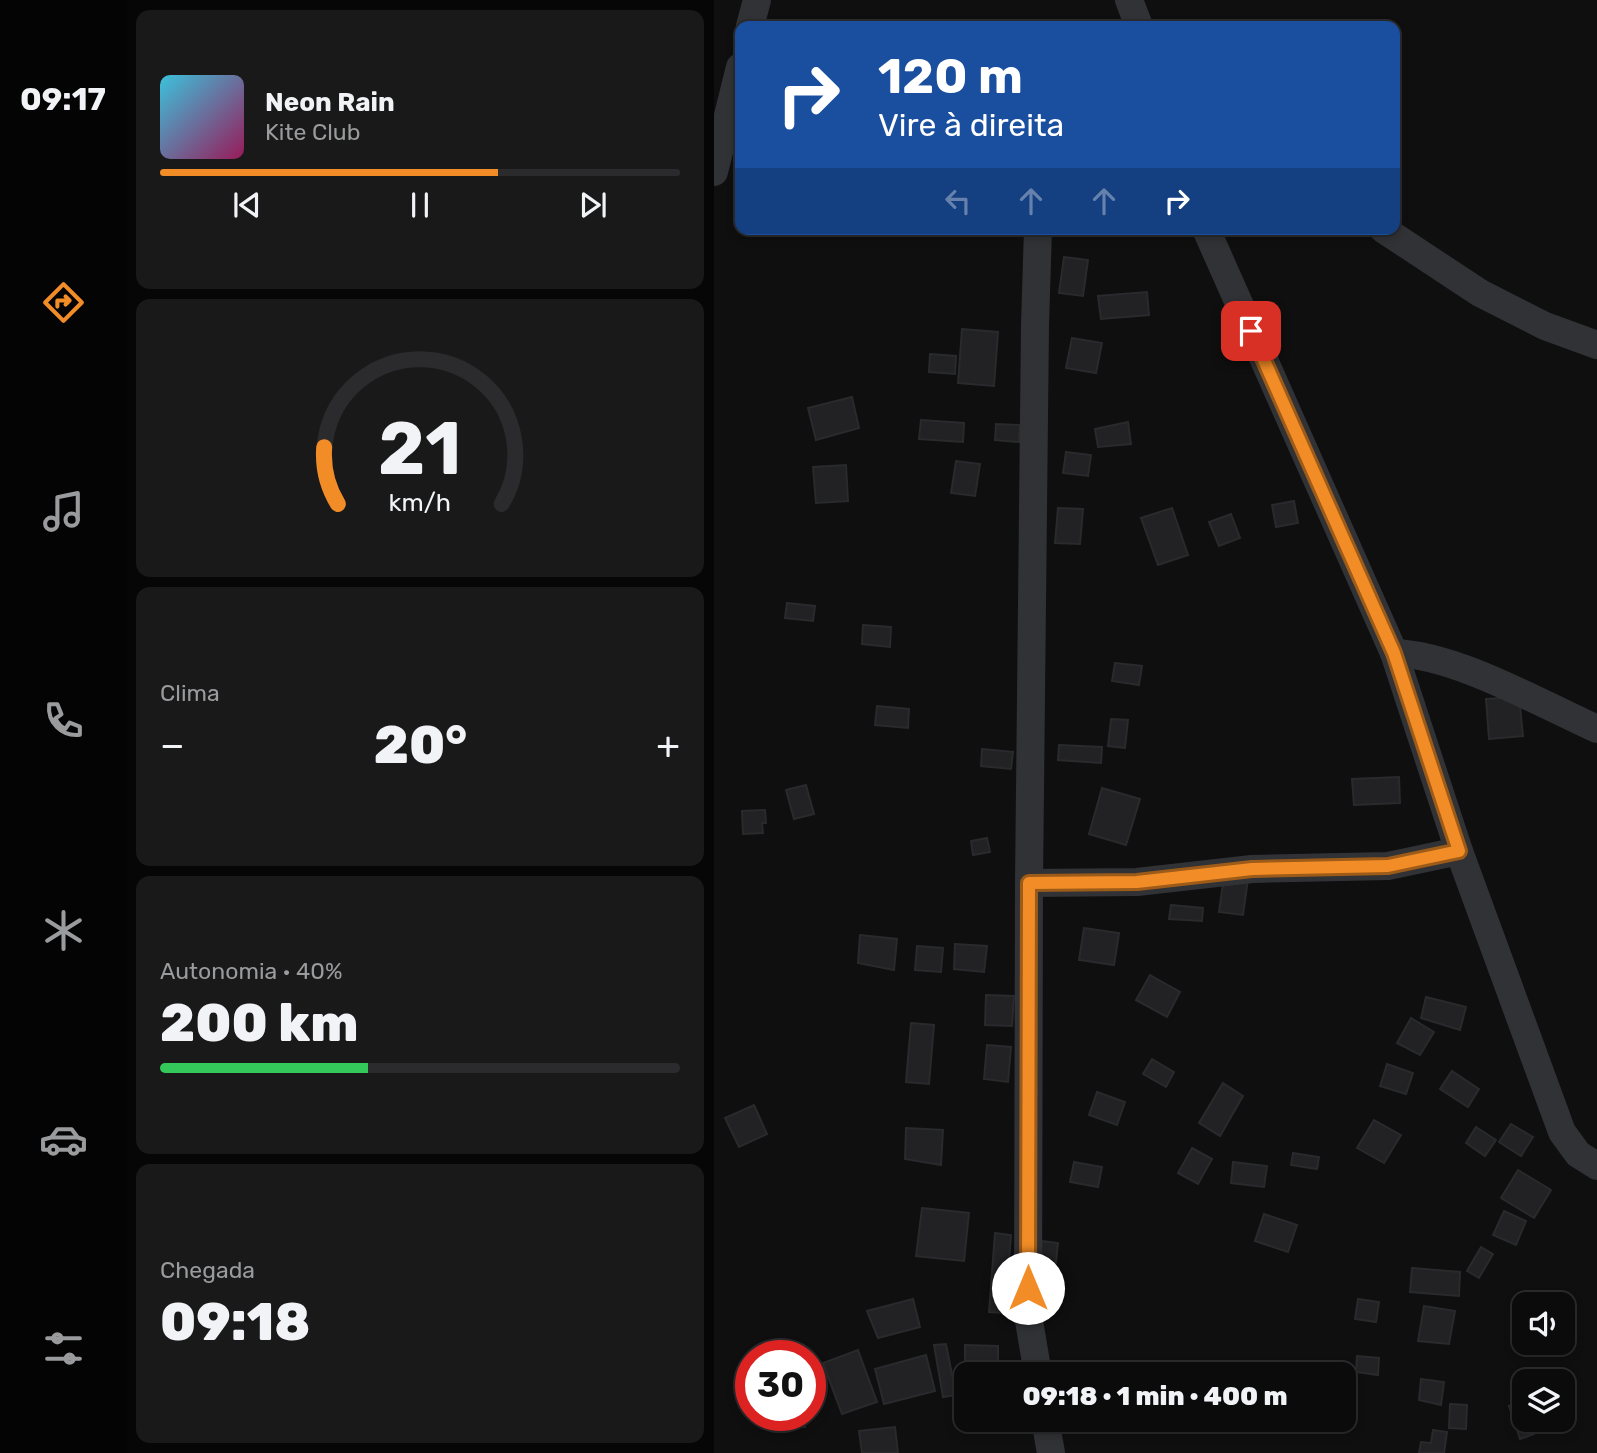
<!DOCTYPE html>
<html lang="pt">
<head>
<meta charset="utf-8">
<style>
	:root { --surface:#0b0b0c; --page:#19191a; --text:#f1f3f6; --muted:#9a9b9d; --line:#2b2b2d; --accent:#f18c26 }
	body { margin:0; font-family:Rubik,sans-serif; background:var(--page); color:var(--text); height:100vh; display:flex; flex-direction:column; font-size:26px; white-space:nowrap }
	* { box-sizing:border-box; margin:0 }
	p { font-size:23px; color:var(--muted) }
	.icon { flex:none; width:38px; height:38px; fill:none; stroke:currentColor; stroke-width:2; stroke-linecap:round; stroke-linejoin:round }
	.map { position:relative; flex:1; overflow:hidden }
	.panel { display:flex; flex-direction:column; gap:10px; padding:10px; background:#060607; width:588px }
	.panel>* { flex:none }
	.guide { position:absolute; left:21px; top:21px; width:665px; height:214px; border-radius:14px; box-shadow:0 4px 10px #0003,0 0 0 2px var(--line); background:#1a4fa0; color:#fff; overflow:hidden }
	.tools { position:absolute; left:798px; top:1292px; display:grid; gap:14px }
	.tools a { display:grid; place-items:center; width:63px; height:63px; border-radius:14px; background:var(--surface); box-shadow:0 4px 10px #0003,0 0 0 2px var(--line); font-size:35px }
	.speed { position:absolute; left:21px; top:1340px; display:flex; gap:14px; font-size:35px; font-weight:700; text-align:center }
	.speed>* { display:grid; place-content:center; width:91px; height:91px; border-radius:50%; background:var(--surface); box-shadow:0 4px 10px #0003,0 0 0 2px var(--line); line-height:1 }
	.speed .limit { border:10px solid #d22; background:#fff; color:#111 }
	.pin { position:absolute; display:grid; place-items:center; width:60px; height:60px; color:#fff; margin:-30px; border-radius:14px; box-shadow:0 4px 10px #0006 }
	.me { position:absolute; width:77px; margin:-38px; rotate:0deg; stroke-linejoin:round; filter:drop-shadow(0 0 5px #0008) }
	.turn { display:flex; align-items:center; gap:24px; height:147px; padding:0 28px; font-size:32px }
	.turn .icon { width:91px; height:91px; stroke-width:2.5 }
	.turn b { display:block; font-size:49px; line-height:60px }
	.lanes { display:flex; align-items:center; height:66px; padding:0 28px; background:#0003; justify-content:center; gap:35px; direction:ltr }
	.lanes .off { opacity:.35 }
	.big { font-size:52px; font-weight:800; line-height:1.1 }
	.panel .card { flex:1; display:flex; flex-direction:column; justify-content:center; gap:10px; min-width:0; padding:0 24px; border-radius:14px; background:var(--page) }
	.panel .dial { align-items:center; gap:0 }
	.dial svg { height:182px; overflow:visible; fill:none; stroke:var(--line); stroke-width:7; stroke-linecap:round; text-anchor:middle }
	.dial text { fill:var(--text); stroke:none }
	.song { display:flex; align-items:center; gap:21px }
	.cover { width:84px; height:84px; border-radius:10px; background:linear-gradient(135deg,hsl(190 70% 55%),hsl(330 70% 35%)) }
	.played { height:7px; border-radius:4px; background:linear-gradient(90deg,var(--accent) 65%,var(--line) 65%) }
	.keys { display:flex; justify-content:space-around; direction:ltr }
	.heat { display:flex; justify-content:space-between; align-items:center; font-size:38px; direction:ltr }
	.charge { height:10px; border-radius:5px; background:linear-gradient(90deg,#34c759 40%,var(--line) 0) }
	.trip { position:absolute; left:240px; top:1362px; width:402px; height:70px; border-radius:14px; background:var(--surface); box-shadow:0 4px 10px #0003,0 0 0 2px var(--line); font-weight:800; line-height:70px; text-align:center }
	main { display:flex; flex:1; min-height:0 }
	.tab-bar { display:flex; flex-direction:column; width:126px; justify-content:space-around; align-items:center; background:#040405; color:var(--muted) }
	.tab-bar .icon { width:49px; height:49px }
	.tab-bar .current { color:var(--accent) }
	.tab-bar b { font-size:32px; color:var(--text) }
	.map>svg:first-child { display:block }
	.building { fill:#222224; stroke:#292a2c; stroke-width:2 }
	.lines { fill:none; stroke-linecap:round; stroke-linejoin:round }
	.street { stroke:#303235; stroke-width:28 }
	.route-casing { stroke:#9d5b19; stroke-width:18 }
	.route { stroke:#f18c26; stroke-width:12 }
</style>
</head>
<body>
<main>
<nav class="tab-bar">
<b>09:17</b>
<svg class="icon current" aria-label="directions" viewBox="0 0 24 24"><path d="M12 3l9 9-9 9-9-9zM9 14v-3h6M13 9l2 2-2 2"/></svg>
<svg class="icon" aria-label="music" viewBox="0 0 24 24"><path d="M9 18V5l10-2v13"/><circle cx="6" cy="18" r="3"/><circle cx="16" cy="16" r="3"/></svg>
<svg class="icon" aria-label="phone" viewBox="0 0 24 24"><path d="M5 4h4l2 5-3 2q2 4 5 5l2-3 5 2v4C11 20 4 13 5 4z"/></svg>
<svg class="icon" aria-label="climate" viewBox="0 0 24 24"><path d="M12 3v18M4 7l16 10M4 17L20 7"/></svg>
<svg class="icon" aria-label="car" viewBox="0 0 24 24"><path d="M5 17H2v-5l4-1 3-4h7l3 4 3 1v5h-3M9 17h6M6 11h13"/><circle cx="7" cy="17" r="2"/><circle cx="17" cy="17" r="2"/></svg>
<svg class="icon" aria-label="filters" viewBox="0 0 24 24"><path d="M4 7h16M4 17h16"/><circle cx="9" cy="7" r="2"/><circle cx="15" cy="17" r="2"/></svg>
</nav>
<section class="panel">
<div class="card">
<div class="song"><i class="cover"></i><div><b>Neon Rain</b><p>Kite Club</p></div></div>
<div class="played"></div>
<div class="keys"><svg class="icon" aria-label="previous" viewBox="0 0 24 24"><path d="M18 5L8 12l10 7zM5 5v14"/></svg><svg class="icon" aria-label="pause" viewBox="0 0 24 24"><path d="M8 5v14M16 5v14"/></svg><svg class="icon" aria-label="next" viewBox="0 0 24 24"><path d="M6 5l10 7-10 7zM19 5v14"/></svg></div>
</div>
<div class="card dial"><svg viewBox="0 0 100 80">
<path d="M14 69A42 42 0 1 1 86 69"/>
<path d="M14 69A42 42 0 0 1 8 44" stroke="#f18c26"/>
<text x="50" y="56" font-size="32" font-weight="700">21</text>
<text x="50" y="72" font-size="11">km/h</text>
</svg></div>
<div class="card"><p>Clima</p>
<div class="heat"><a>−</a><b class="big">20°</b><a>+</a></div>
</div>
<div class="card"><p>Autonomia · 40%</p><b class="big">200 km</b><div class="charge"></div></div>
<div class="card"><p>Chegada</p><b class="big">09:18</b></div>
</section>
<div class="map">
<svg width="883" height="1453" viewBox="0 0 883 1453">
	<rect width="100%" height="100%" fill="#0f0f10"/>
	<g class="building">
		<polygon points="350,257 374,260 369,296 345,293"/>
		<polygon points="433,292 435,315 387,319 384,296"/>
		<polygon points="248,329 284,332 280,386 244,383"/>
		<polygon points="358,338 388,343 382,373 352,368"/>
		<polygon points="216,354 242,356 241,374 215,372"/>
		<polygon points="138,397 145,428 102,440 94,408"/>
		<polygon points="207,420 250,423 249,442 205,439"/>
		<polygon points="414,422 417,444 384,447 381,429"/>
		<polygon points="282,424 306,425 305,442 281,440"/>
		<polygon points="352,452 377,455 374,476 349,473"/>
		<polygon points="242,461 266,464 261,496 237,493"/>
		<polygon points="132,465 134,501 102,503 99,467"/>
		<polygon points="580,501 584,523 562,527 558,505"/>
		<polygon points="344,508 369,509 366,544 341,543"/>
		<polygon points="458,508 474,555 444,565 427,518"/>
		<polygon points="517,514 526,538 505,546 495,522"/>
		<polygon points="73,603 101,606 99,621 71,618"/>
		<polygon points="149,625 177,627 176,647 148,644"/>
		<polygon points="401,663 428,666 425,685 398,681"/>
		<polygon points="805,697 809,736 775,739 772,699"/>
		<polygon points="163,706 195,709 194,728 161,725"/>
		<polygon points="397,719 414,720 411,748 394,746"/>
		<polygon points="345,745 388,747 387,763 344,760"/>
		<polygon points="268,749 299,752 297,769 267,766"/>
		<polygon points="685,777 686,803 640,805 638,779"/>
		<polygon points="92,785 100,814 80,819 72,790"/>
		<polygon points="388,788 426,799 412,845 375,834"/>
		<polygon points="51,810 52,823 48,823 49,833 29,834 28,811"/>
		<polygon points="273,838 276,852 259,855 257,841"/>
		<polygon points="510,876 534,879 529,915 505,912"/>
		<polygon points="457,905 489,908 488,921 455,919"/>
		<polygon points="370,928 405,933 400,965 365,960"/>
		<polygon points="146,935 183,939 180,970 144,963"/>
		<polygon points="241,944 273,946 270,972 240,969"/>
		<polygon points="203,946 229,948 227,972 201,970"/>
		<polygon points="436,975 466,992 453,1017 422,1000"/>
		<polygon points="272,995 300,996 298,1026 271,1025"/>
		<polygon points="712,997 752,1007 746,1030 707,1018"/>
		<polygon points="697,1018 720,1032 706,1055 683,1043"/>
		<polygon points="197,1023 220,1025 215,1084 192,1082"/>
		<polygon points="273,1045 297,1047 294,1082 270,1079"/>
		<polygon points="438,1059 460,1072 452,1087 429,1074"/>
		<polygon points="673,1064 699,1073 692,1094 666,1086"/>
		<polygon points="738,1071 765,1089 754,1107 726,1089"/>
		<polygon points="509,1083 529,1096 506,1136 485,1123"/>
		<polygon points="383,1092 411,1102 403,1125 375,1115"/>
		<polygon points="40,1105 53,1134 25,1147 11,1118"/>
		<polygon points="660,1120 687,1135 670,1163 643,1148"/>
		<polygon points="797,1124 819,1137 807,1156 785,1142"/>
		<polygon points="762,1127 782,1140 771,1156 752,1143"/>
		<polygon points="192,1128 229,1130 227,1165 191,1159"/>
		<polygon points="478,1148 498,1159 484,1184 464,1173"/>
		<polygon points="579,1153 605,1157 603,1169 577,1165"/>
		<polygon points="360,1162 388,1167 384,1187 356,1182"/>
		<polygon points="519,1162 553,1166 550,1187 517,1183"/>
		<polygon points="804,1170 837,1190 820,1218 787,1198"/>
		<polygon points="208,1208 255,1213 250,1261 202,1256"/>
		<polygon points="790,1211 812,1221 802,1245 779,1235"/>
		<polygon points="550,1214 583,1225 574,1252 541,1241"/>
		<polygon points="281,1233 297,1235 291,1313 275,1312"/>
		<polygon points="328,1241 344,1243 341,1271 324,1269"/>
		<polygon points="767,1247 779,1254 765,1278 753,1271"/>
		<polygon points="698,1268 746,1272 745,1296 696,1292"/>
		<polygon points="199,1299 206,1327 164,1338 153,1311"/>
		<polygon points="644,1299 665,1302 662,1322 641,1319"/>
		<polygon points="710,1306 741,1311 735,1344 704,1341"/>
		<polygon points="232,1344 242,1395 229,1397 220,1345"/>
		<polygon points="251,1345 284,1346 284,1374 251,1373"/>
		<polygon points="144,1350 163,1402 128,1414 109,1363"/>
		<polygon points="212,1355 221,1391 170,1404 161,1369"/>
		<polygon points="643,1356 665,1358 664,1375 642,1372"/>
		<polygon points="595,1362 616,1363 616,1374 594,1374"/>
		<polygon points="707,1379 730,1382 727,1405 705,1400"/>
		<polygon points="810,1401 810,1419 818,1419 820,1434 806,1439 795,1406"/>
		<polygon points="736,1404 753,1405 752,1429 735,1428"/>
		<polygon points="57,1416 92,1416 91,1427 56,1423"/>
		<polygon points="448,1419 494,1419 494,1429 449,1432"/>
		<polygon points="181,1427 184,1453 148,1453 145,1431"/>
		<polygon points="719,1430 733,1432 730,1453 705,1453 707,1442 717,1443"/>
	</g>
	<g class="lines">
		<g class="street">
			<polyline points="415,0 425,26"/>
			<polyline points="36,26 43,0"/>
			<polyline points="0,172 26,67"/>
			<polyline points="492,229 680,653 745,851 848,1132 864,1154 883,1166"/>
			<polyline points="669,229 766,293 831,326 883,345"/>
			<path d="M680 653C743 655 825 703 883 729"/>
			<polyline points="315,883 423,882 538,869 674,866 745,851"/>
			<polyline points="324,1374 314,1315 315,883 321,325 324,229"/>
			<polyline points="331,1419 337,1453"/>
		</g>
	</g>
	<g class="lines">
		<defs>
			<polyline id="route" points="314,1288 315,883 423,882 538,869 674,866 745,851 680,653 537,331"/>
		</defs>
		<use href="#route" class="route-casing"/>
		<use href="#route" class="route"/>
	</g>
</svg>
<div class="tools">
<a><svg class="icon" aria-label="sound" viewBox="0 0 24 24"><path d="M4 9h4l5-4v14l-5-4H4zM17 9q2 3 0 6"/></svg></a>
<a><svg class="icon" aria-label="layers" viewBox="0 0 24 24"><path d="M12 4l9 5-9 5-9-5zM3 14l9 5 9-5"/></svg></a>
</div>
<div class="speed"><div class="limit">30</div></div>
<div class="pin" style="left:537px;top:331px;background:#d93025"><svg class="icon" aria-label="arrive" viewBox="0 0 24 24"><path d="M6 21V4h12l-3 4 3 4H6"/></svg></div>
<svg class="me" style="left:314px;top:1288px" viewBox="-20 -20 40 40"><circle r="19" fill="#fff"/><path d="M0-13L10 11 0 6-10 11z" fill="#f18c26"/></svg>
<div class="trip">09:18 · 1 min · 400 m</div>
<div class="guide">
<div class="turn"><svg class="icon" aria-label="right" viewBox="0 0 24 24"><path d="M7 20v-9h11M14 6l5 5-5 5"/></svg><div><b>120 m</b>Vire à direita</div></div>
<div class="lanes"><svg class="icon off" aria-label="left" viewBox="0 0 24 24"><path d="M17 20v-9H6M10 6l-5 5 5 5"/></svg><svg class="icon off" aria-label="ahead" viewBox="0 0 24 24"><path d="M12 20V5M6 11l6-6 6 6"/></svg><svg class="icon off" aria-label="ahead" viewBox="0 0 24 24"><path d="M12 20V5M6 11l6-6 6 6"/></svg><svg class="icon" aria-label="right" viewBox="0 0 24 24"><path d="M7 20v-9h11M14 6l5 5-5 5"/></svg></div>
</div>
</div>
</main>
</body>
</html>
